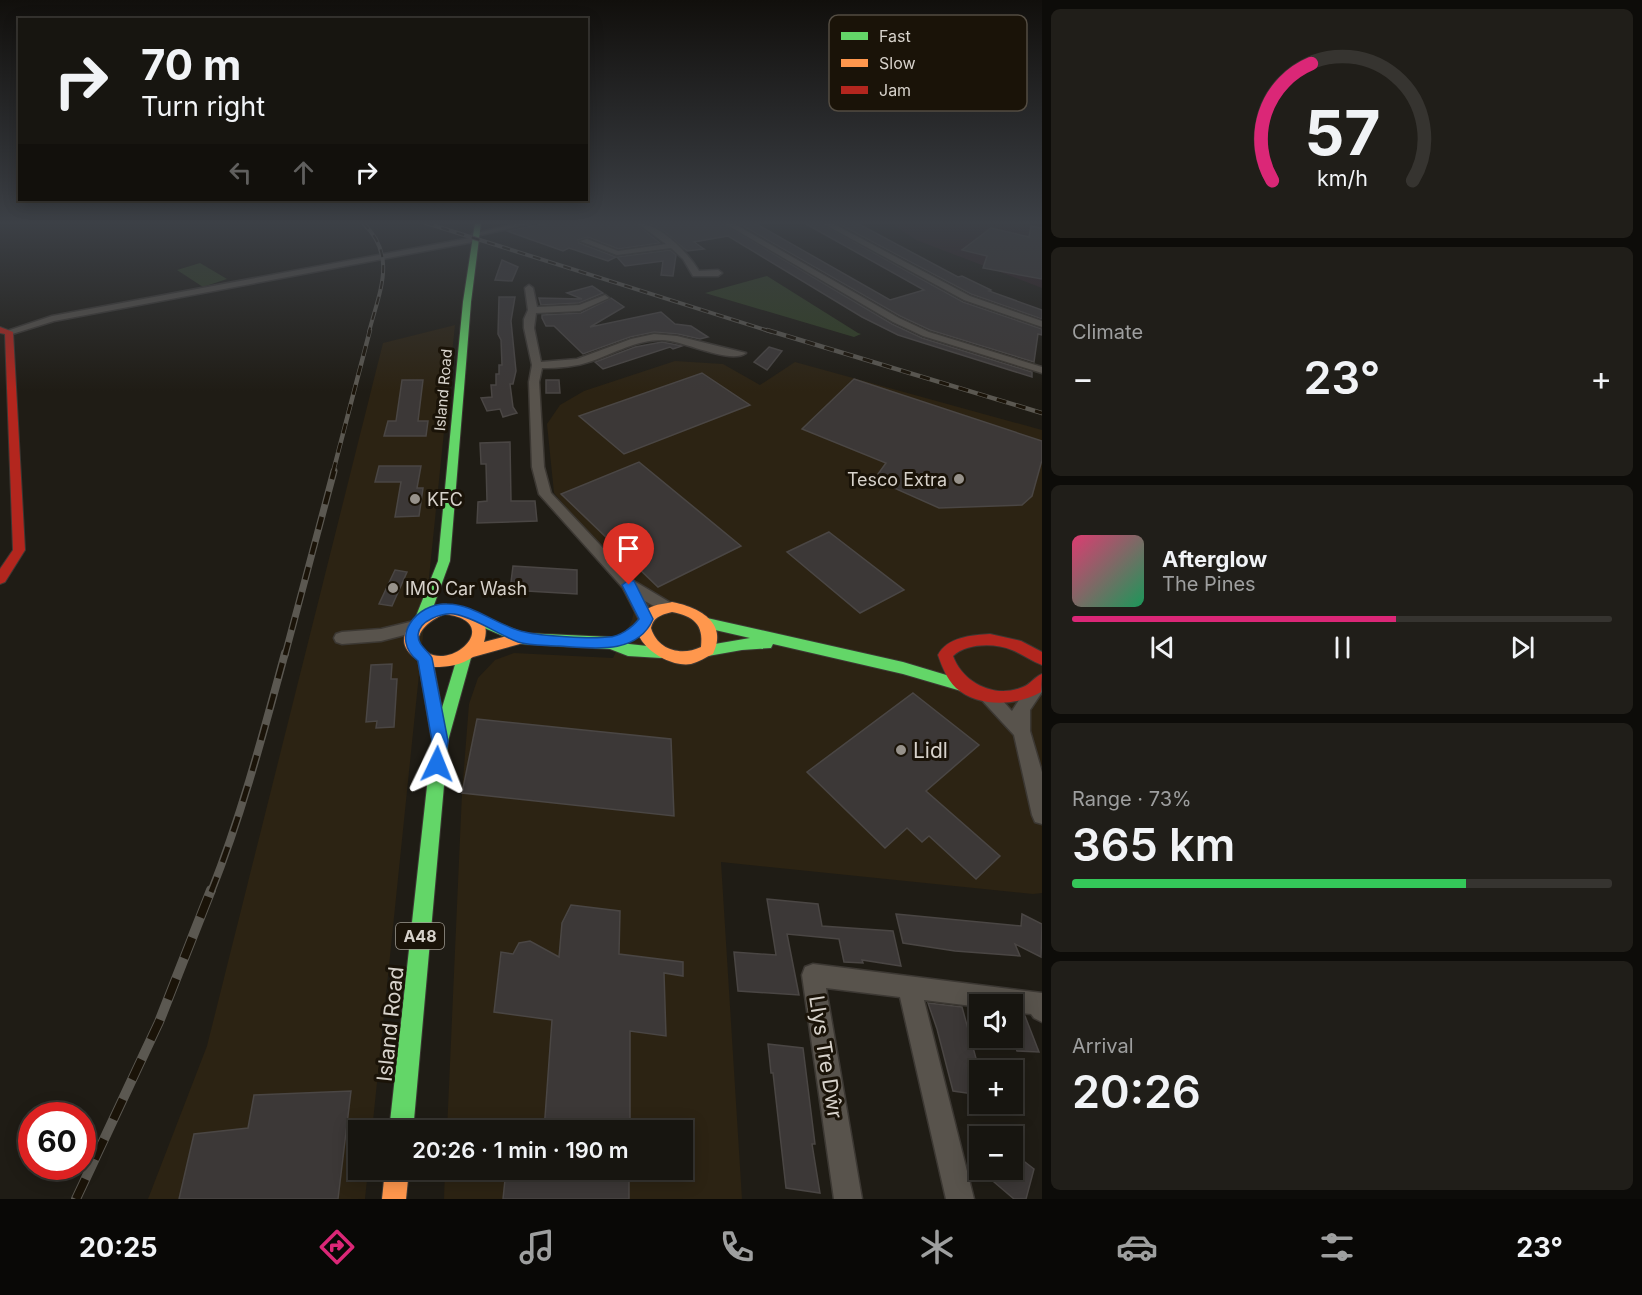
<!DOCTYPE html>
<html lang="en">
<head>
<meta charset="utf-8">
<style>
	:root { --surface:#171510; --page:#201e19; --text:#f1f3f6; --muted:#9e9f9f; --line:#363430; --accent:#db2777 }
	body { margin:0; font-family:Inter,sans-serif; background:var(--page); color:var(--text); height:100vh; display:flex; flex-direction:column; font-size:22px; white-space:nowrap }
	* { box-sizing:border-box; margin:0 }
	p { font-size:20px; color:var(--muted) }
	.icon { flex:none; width:33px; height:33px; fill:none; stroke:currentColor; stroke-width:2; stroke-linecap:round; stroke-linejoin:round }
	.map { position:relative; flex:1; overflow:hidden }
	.sheet { display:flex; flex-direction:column; gap:9px; padding:9px; background:#0d0c09; width:600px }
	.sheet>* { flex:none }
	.banner { position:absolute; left:18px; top:18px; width:570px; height:183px; border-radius:0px; box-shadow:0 3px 15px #0003,0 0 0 2px var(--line); background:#171510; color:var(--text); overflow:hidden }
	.tools { position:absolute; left:969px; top:994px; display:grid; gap:12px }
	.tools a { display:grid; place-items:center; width:54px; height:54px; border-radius:0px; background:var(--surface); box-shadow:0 3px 15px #0003,0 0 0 2px var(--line); font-size:30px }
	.speed { position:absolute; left:18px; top:1102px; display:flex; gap:12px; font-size:30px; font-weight:700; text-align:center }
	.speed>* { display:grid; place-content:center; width:78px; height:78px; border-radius:50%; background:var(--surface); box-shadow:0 3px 15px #0003,0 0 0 2px var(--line); line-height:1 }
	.speed .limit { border:9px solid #d22; background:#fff; color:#111 }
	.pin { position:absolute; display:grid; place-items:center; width:51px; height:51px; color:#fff; margin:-62px -26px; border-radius:50% 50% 50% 0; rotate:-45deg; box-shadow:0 0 6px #0007 }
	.pin .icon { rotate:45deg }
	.me { position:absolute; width:66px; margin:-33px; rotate:2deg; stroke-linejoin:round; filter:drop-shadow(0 0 4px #0008) }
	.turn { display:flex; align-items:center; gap:21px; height:126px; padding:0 24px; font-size:27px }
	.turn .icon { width:78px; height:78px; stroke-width:2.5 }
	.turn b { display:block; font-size:42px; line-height:51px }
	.lanes { display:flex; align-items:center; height:57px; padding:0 24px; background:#0003; justify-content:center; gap:30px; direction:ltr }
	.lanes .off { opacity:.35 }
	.big { font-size:45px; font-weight:600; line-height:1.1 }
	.sheet .tile { flex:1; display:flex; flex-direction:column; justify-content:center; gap:9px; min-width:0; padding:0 21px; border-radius:9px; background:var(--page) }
	.sheet .dial { align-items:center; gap:0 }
	.dial svg { height:156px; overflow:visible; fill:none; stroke:var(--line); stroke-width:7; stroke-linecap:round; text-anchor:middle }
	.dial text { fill:var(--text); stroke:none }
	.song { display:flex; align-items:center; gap:18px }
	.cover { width:72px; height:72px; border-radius:9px; background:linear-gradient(135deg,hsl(340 70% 55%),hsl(150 70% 35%)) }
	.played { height:6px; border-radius:3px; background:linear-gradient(90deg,var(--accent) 60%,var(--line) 60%) }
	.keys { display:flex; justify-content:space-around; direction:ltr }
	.heat { display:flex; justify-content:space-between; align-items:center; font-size:33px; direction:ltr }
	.charge { height:9px; border-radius:4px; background:linear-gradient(90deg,#34c759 73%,var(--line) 0) }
	.trip { position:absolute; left:348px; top:1120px; width:345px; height:60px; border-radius:0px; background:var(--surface); box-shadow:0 3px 15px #0003,0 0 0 2px var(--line); font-weight:600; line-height:60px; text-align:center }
	.menu { display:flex; height:96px; justify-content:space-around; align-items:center; background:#090806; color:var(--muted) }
	.menu .icon { width:42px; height:42px }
	.menu .active { color:var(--accent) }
	.menu b { font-size:27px; color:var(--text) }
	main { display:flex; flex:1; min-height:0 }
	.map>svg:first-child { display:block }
	.built { fill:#2c2313 }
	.education { fill:#2f1f21 }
	.green { fill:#313f23 }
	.building { fill:#3c3837; stroke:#4a4644; stroke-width:1.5 }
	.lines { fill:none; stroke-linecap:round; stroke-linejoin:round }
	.street-casing { stroke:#3c3833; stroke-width:3 }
	.fast-casing { stroke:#3c3833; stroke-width:2 }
	.slow-casing { stroke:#3c3833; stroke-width:2 }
	.jam-casing { stroke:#3c3833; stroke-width:2 }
	.street { fill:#58534c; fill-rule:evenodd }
	.fast { fill:#63d668; fill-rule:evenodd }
	.slow { fill:#ff974d; fill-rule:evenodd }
	.jam { fill:#b3261e; fill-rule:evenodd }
	.rail-far4-casing { stroke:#5b5851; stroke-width:4 }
	.rail-far3-casing { stroke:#5b5851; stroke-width:4.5 }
	.rail-far2-casing { stroke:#5b5851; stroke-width:7 }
	.rail-far1-casing { stroke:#5b5851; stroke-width:8 }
	.rail-casing { stroke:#5b5851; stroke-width:10 }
	.rail-far4 { stroke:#1a1308; stroke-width:2; stroke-dasharray:8; stroke-linecap:butt }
	.rail-far3 { stroke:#1a1308; stroke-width:3; stroke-dasharray:10; stroke-linecap:butt }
	.rail-far2 { stroke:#1a1308; stroke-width:4.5; stroke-dasharray:13; stroke-linecap:butt }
	.rail-far1 { stroke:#1a1308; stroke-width:5; stroke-dasharray:16; stroke-linecap:butt }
	.rail { stroke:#1a1308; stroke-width:8; stroke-dasharray:22; stroke-linecap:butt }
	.route { fill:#1a73e8; stroke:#114b97; stroke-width:1.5 }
	.poi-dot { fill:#97928b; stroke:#1a1308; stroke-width:2 }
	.labels { text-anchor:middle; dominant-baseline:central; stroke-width:6; stroke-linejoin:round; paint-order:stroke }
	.far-street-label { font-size:15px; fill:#d7d2cb; stroke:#1a1308 }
	.shield { fill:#1a1308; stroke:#9e9990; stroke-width:1.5 }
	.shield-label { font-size:16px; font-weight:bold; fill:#d7d2cb }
	.poi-label { font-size:18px; fill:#d7d2cb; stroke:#1a1308; text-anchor:start }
	.near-poi-label { font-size:21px; fill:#d7d2cb; stroke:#1a1308; text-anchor:start }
	.near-street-label { font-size:21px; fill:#d7d2cb; stroke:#1a1308 }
	.key { fill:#1a1308; stroke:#534c42; stroke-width:1.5 }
	.key-label { font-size:16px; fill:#d7d2cb }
</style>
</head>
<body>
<main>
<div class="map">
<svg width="1042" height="1199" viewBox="0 0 1042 1199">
	<rect width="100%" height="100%" fill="#1f1c15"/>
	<g class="built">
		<polygon points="455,325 372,1131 358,1131 358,1170 368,1170 365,1199 148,1199 207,1046 383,343"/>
		<polygon points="675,361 723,364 760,385 795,362 1042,430 1042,893 1033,894 721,862 742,1199 444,1199 445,1170 682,1170 682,1131 447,1131 462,793 469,704 478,678 495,660 514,653 613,658 632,620 640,584 573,516 554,493 547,424 560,405 584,391"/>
	</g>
	<polygon class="education" points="891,223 1042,223 1042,288 916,240"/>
	<g class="green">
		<polygon points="200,263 227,279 203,287 177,270"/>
		<polygon points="767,276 858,333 861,334 854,337 705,293"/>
	</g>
	<g class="building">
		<polygon points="548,223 635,223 660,243 618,249 588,237 578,240 579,243 616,257 608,261 569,248 563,251 507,231"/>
		<polygon points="649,223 722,223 892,324 922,338 1032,372 1032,377 898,335 862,317 728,236 694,242 704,249 687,251 665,232"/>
		<polygon points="738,223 755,223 890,300 924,290 804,223 820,223 963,302 1042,329 1042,335 1038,334 1034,362 930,330 900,316"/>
		<polygon points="837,223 857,223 958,277 962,276 991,290 989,291 1042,310 1042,319 971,294"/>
		<polygon points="1031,226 1042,228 1042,279 983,268 987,256 962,250 991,228 1029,237"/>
		<polygon points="670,250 676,255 673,276 661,275 663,261 625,266 617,257"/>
		<polygon points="502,260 518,267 512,281 495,280"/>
		<polygon points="592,286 603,293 579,303 541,305 539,298 582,299 567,293"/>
		<polygon points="499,297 515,297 511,321 516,371 513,384 510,384 513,407 517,413 503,417 500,409 487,411 481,398 492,397 491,385 496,385 496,374 499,374 499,365 502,365 501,340 498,334"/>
		<polygon points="611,298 624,307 590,327 661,312 675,324 691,326 708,337 700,339 678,334 654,332 630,337 583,354 554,326 546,326 542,318 542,315 581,313"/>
		<polygon points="662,342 682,346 673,349 670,347 603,369 595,362 635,347"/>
		<polygon points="769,347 782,351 767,370 754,362"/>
		<polygon points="702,373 750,405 624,454 579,416"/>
		<polygon points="854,379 1042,441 1042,460 1032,496 1022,505 939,508 885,484 878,474 886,463 802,429"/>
		<polygon points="402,380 423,380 418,421 428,421 426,436 384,436 388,421 396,421"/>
		<polygon points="546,380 559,380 560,393 546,393"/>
		<polygon points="510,442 511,501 535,501 537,521 477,523 478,502 487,501 486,464 481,464 480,443"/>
		<polygon points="639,462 741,546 658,587 561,494"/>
		<polygon points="379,466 421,466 417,488 423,488 419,516 395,517 401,482 375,482"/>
		<polygon points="829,532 904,590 860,613 787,552"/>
		<polygon points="513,566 577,570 577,594 510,590"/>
		<polygon points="395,570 407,572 392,606 379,604"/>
		<polygon points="392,664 391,679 397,679 394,727 376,728 377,721 366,722 371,665"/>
		<polygon points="913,693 979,745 926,791 1000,856 976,879 929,836 922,842 907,828 885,848 807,772"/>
		<polygon points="477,719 671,739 674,816 462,793"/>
		<polygon points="767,899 818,904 822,926 893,931 901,966 862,960 863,963 844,962 839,939 787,934 799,995 738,991 734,952 776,955"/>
		<polygon points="571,905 620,911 619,954 683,962 683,976 664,973 666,1036 630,1031 630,1131 544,1131 552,1020 494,1012 501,952 513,954 519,943 530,941 559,957 562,923"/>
		<polygon points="896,914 1021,926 1022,914 1042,924 1041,957 1015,944 1020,956 955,951 903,943"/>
		<polygon points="928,1003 962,1007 980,1073 980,1095 953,1091 937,1029"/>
		<polygon points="1012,1014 1025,1016 1039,1052 1017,1051 1012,1037"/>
		<polygon points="768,1044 803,1048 815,1144 812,1144 820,1193 786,1188 773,1073 771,1073"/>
		<polygon points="351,1091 338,1199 179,1199 194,1134 248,1128 254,1095"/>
		<polygon points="1012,1152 1034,1169 1026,1199 1014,1199 980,1170 1012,1170"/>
		<polygon points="506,1170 629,1170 629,1199 503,1199"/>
	</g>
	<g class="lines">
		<defs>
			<g id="street">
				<polygon points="519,223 534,223 476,236 472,234"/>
				<path d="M637 223C660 223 688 253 699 271L718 270 722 273 718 276H693L683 259 671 248 617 255 580 241 587 239 618 251 666 244Z"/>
				<polygon points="724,223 733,223 899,318 929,332 1042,367 1042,373 923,336 893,322"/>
				<polygon points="822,223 832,223 970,296 1042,321 1042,327 964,300"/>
				<polygon points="475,237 478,237 478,241 54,321 9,335 4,332 52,316"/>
				<path d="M529 285 533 288 537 307 579 305 605 295 609 298 580 311 536 313 534 328 541 362 577 359 631 339 654 334 677 336 746 353C730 365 683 340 662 340 636 340 615 353 592 361 575 367 559 368 542 368L539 382 544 467 551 493 634 581 671 603 674 607 671 611 666 613 645 601 654 619 651 623H641L623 588 539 494 532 467 529 382 532 365 524 328V319L528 310 525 288Z"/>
				<polygon points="414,621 420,623 422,627 420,631 381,641 342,644 336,642 334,638 336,634 342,632 381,629"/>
				<path d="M1035 682 1041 684 1042 692 1030 710V731L1042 772V824L1035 822 1032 815 1014 735 978 696 980 691C993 686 1003 702 1012 711L1029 684Z"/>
				<polygon points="813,964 1042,993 1042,1022 1034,1018 1031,1014 1012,1012 1012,1005 980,1005 980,1007 924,1000 974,1199 946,1199 900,997 826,988 862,1199 834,1199 802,975 805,967"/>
			</g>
			<g id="fast">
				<polygon points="475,223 481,223 471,302 450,561 430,616 428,620 418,620 416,616 438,561 463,302"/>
				<polygon points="473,612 523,633 611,637 629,644 666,648 668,652 666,656 661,658 628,656 610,649 522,644 468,621 466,617 468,613"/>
				<polygon points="707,618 903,662 973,683 976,687 973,691 968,693 903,674 773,644 771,648 742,650 708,656 703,654 701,650 703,646 750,638 702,627 700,623 702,619"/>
				<polygon points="464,652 469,654 471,658 448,741 413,1131 389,1131 432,741 457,658 459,654"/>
			</g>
			<g id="slow">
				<path d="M672 602C698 607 729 622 713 654 706 657 699 662 691 664 664 669 614 631 649 608 656 604 665 604 672 602ZM672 612C693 616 704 624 701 647 682 656 658 651 651 628 654 616 662 615 672 612Z"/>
				<path d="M443 604C466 606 493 612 484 642L522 632 527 634 529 638 527 642 473 657C461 665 449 667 434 667L447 736 445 741 439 743 433 741 431 736 418 660C384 639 420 611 443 604ZM444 614C512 622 438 684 418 641 420 627 432 620 444 614Z"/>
				<polygon points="385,1170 409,1170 406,1199 382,1199"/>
			</g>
			<g id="jam">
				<polygon points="0,327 13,332 25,550 5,582 0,584 0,569 13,550 5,334 0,333"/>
				<path d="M990 634 1021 641 1042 652V665C1031 661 1022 654 1012 650 995 643 967 643 953 656 963 683 995 699 1023 687 1031 684 1034 677 1042 674L1041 692C1017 706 979 708 956 688 947 679 942 667 938 655 947 637 972 635 990 634Z"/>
			</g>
		</defs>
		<use href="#street" class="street-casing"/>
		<use href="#fast" class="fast-casing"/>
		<use href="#slow" class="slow-casing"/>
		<use href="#jam" class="jam-casing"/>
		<use href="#street" class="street"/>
		<use href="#fast" class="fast"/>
		<use href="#slow" class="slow"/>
		<use href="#jam" class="jam"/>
		<defs>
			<g id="rail-far4">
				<path d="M363 223C398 256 379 292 369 332"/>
				<polyline points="426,223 772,332"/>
			</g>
			<g id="rail-far3">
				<polyline points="767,330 1042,413"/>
				<polyline points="333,472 370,330"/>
			</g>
			<polyline id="rail-far2" points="285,655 334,471"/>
			<path id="rail-far1" d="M211 892C242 814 263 734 285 653"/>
			<polyline id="rail" points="76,1199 159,1022 211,890"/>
		</defs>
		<use href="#rail-far4" class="rail-far4-casing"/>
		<use href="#rail-far3" class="rail-far3-casing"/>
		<use href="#rail-far2" class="rail-far2-casing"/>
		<use href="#rail-far1" class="rail-far1-casing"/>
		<use href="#rail" class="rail-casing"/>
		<use href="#rail-far4" class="rail-far4"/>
		<use href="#rail-far3" class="rail-far3"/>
		<use href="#rail-far2" class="rail-far2"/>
		<use href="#rail-far1" class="rail-far1"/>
		<use href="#rail" class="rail"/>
	</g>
	<linearGradient id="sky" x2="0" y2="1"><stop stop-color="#110f0c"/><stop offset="0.57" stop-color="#3c4046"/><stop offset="1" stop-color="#3c4046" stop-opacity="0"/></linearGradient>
	<rect width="1042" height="391" fill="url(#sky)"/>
	<path class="route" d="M629 580 634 581 653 619C637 656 591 648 559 646 546 645 530 646 518 642 499 635 474 617 454 614 442 613 419 620 418 635 418 646 428 650 432 658L448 741 443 770 437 772 431 770 429 764 432 741 418 661C389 638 416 603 447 604 475 604 498 627 525 632 541 636 591 639 608 637 619 637 632 628 639 619L622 585Z"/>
	<g class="poi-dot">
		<circle cx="959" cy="479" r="6"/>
		<circle cx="415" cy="499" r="6"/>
		<circle cx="393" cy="588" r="6"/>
		<circle cx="901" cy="750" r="6"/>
	</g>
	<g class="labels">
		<g class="far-street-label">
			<text transform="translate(443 390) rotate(-85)">Island Road</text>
		</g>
		<rect class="shield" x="396" y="923" width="48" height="26" rx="4.5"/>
		<g class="shield-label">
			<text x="420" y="936">A48</text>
		</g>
		<g class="poi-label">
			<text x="947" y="479" text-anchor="end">Tesco Extra</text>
			<text x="427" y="499">KFC</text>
			<text x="405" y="588">IMO Car Wash</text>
		</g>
		<g class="near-poi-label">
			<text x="913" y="750">Lidl</text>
		</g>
		<g class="near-street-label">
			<text transform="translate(390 1024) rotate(-84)">Island Road</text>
			<text transform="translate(826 1057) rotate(81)">Llys Tre Dŵr</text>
		</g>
	</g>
	<rect x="829" y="15" width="198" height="96" rx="9" class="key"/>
	<rect x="841" y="32" width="27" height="8" fill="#63d668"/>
	<rect x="841" y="59" width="27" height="8" fill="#ff974d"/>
	<rect x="841" y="86" width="27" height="8" fill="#b3261e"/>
	<g class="key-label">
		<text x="879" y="42">Fast</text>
		<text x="879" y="69">Slow</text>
		<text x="879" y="96">Jam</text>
	</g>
</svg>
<div class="tools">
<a><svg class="icon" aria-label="sound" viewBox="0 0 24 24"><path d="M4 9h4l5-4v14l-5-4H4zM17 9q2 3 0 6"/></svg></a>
<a>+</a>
<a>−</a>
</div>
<div class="speed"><div class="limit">60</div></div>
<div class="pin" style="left:629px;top:585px;background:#d93025"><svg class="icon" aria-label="arrive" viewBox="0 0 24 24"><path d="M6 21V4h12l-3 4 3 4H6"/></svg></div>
<svg class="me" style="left:437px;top:764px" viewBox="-20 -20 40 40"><path d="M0-17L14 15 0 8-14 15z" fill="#1a73e8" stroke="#fff" stroke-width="4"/></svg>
<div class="trip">20:26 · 1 min · 190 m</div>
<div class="banner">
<div class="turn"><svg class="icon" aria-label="right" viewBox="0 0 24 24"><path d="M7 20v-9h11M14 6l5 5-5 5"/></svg><div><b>70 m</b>Turn right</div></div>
<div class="lanes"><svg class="icon off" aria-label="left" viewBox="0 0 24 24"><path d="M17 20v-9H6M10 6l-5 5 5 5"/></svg><svg class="icon off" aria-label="ahead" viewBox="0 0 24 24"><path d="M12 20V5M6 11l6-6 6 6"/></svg><svg class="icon" aria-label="right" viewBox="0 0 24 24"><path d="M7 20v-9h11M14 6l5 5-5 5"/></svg></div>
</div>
</div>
<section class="sheet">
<div class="tile dial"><svg viewBox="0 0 100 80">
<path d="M14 69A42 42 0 1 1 86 69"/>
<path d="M14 69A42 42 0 0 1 34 9" stroke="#db2777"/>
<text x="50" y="56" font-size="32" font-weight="700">57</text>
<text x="50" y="72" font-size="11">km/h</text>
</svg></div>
<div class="tile"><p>Climate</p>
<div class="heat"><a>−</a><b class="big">23°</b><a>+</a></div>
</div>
<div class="tile">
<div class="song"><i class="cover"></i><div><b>Afterglow</b><p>The Pines</p></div></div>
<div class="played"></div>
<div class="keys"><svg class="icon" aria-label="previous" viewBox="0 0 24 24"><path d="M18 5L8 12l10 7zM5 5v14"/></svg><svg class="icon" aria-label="pause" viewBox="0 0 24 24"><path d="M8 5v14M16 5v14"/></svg><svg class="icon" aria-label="next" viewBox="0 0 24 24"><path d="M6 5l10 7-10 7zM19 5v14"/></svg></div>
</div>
<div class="tile"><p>Range · 73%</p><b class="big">365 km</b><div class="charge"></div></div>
<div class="tile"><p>Arrival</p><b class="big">20:26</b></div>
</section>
</main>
<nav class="menu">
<b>20:25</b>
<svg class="icon active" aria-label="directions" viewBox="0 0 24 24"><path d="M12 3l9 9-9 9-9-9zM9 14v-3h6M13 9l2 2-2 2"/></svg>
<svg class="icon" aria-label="music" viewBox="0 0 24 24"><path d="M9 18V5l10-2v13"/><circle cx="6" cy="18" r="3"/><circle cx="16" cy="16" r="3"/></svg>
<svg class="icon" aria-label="phone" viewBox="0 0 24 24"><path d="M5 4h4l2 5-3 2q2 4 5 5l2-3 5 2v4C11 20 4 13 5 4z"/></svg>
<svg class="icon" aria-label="climate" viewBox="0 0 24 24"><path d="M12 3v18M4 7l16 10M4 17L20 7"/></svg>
<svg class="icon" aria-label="car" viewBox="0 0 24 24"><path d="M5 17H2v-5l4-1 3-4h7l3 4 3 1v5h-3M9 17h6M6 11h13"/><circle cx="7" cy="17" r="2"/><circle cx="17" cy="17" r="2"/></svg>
<svg class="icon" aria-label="filters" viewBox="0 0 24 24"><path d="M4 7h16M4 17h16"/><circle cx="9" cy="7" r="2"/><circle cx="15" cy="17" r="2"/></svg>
<b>23°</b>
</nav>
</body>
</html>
